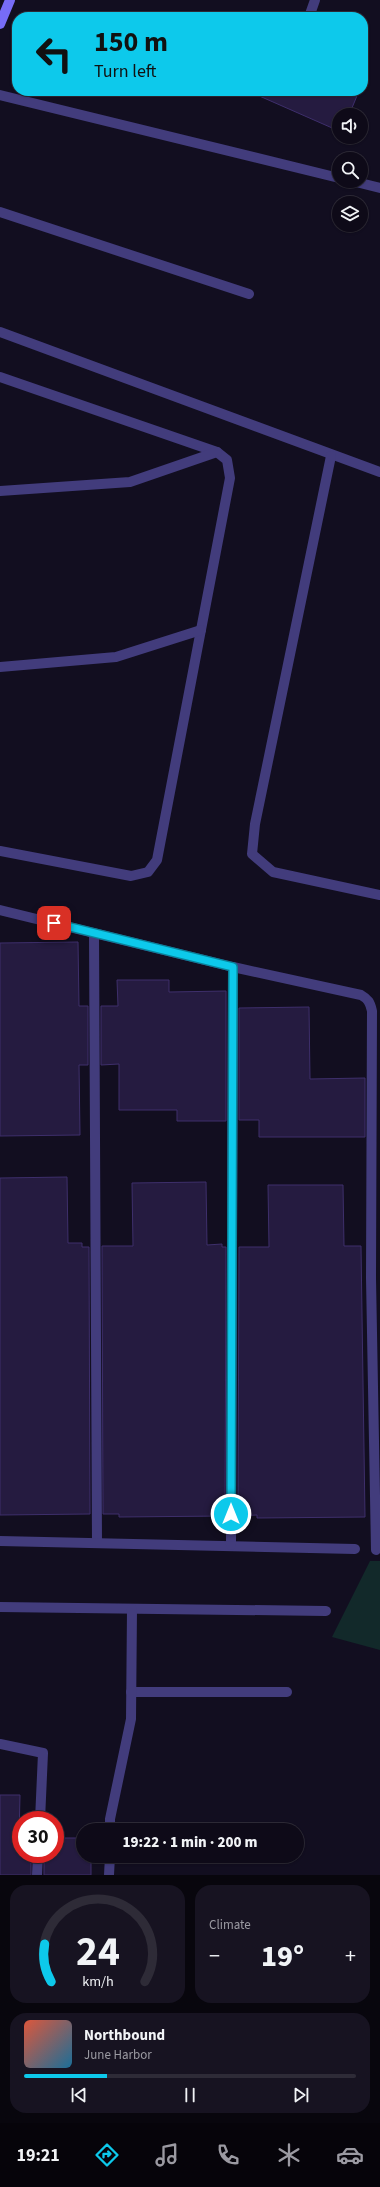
<!DOCTYPE html>
<html lang="en">
<head>
<meta charset="utf-8">
<style>
	:root { --surface:#0e0a18; --page:#171321; --text:#f1f3f6; --muted:#9b9aa2; --line:#2e2b37; --accent:#0dc9eb }
	body { margin:0; font-family:"Source Sans 3",sans-serif; background:var(--page); color:var(--text); height:100vh; display:flex; flex-direction:column; font-size:15px; white-space:nowrap }
	* { box-sizing:border-box; margin:0 }
	p { font-size:13px; color:var(--muted) }
	.icon { flex:none; width:22px; height:22px; fill:none; stroke:currentColor; stroke-width:2; stroke-linecap:round; stroke-linejoin:round }
	.map { position:relative; height:1875px; overflow:hidden }
	.drawer { display:flex; flex-direction:column; gap:10px; padding:10px; background:#08060d; flex:1 }
	.drawer>* { flex:none }
	.guide { position:absolute; left:12px; top:12px; width:356px; height:84px; border-radius:16px; box-shadow:0 1px 3px #0004,0 0 0 1px var(--line); background:#0dc9eb; color:#111; overflow:hidden }
	.controls { position:absolute; left:332px; top:108px; display:grid; gap:8px }
	.controls a { display:grid; place-items:center; width:36px; height:36px; border-radius:50%; background:var(--surface); box-shadow:0 1px 3px #0004,0 0 0 1px var(--line); font-size:20px }
	.speed { position:absolute; left:12px; top:1811px; display:flex; gap:8px; font-size:20px; font-weight:700; text-align:center }
	.speed>* { display:grid; place-content:center; width:52px; height:52px; border-radius:50%; background:var(--surface); box-shadow:0 1px 3px #0004,0 0 0 1px var(--line); line-height:1 }
	.speed .limit { border:6px solid #d22; background:#fff; color:#111 }
	.pin { position:absolute; display:grid; place-items:center; width:34px; height:34px; color:#fff; margin:-17px; border-radius:8px; box-shadow:0 2px 6px #0006 }
	.me { position:absolute; width:44px; margin:-22px; rotate:0deg; stroke-linejoin:round; filter:drop-shadow(0 0 3px #0008) }
	.turn { display:flex; align-items:center; gap:14px; height:84px; padding:0 16px; font-size:18px }
	.turn .icon { width:52px; height:52px; stroke-width:2.5 }
	.turn b { display:block; font-size:28px; line-height:34px }
	.big { font-size:30px; font-weight:800; line-height:1.1 }
	.drawer .card { flex:1; display:flex; flex-direction:column; justify-content:center; gap:6px; min-width:0; padding:0 14px; border-radius:16px; background:var(--page) }
	.drawer .dial { align-items:center; gap:0 }
	.dial svg { height:104px; overflow:visible; fill:none; stroke:var(--line); stroke-width:7; stroke-linecap:round; text-anchor:middle }
	.dial text { fill:var(--text); stroke:none }
	.song { display:flex; align-items:center; gap:12px }
	.cover { width:48px; height:48px; border-radius:6px; background:linear-gradient(135deg,hsl(10 70% 55%),hsl(200 70% 35%)) }
	.played { height:4px; border-radius:2px; background:linear-gradient(90deg,var(--accent) 25%,var(--line) 25%) }
	.keys { display:flex; justify-content:space-around; direction:ltr }
	.heat { display:flex; justify-content:space-between; align-items:center; font-size:22px; direction:ltr }
	.drawer .tiles { flex:1; display:grid; gap:10px; grid-template-columns:1fr 1fr }
	.card:last-child { grid-column:span 2 }
	.trip { position:absolute; left:76px; top:1823px; width:228px; height:40px; border-radius:20px; background:var(--surface); box-shadow:0 1px 3px #0004,0 0 0 1px var(--line); font-weight:800; line-height:40px; text-align:center }
	.menu { display:flex; height:64px; justify-content:space-around; align-items:center; background:#06040a; color:var(--muted) }
	.menu .icon { width:28px; height:28px }
	.menu .selected { color:var(--accent) }
	.menu b { font-size:18px; color:var(--text) }
	.map>svg:first-child { display:block }
	.green { fill:#12292a }
	.building { fill:#251b40; stroke:#3e2f6b }
	.lines { fill:none; stroke-linecap:round; stroke-linejoin:round }
	.lane { stroke:#423c7c; stroke-width:10 }
	.street { stroke:#423c7c; stroke-width:10 }
	.secondary { stroke:#776cf7; stroke-width:10 }
	.route-casing { stroke:#088399; stroke-width:10 }
	.route { stroke:#0dc9eb; stroke-width:7 }
</style>
</head>
<body>
<div class="map">
<svg width="380" height="1875" viewBox="0 0 380 1875">
	<rect width="100%" height="100%" fill="#120e20"/>
	<polygon class="green" points="370,1561 380,1561 380,1650 332,1637"/>
	<g class="building">
		<polygon points="248,91 359,91 349,115 339,115 339,131"/>
		<polygon points="78,942 79,1006 88,1006 88,1065 79,1065 80,1135 0,1136 0,943"/>
		<polygon points="117,980 169,980 169,992 226,991 226,1121 177,1121 177,1110 119,1110 119,1064 101,1065 101,1006 118,1006"/>
		<polygon points="309,1007 310,1079 365,1078 365,1137 259,1137 259,1120 239,1120 239,1008"/>
		<polygon points="67,1177 68,1243 82,1243 82,1247 89,1247 90,1514 0,1515 0,1178"/>
		<polygon points="206,1182 207,1245 222,1244 222,1247 226,1247 225,1516 119,1517 119,1514 103,1514 102,1246 133,1246 132,1183"/>
		<polygon points="268,1185 343,1185 344,1246 361,1246 365,1517 257,1518 257,1515 238,1516 239,1247 269,1247"/>
		<polygon points="0,1795 20,1795 19,1837 21,1837 21,1854 31,1854 31,1875 0,1875"/>
		<polygon points="55,1838 83,1838 83,1856 91,1856 91,1875 44,1875 44,1854 55,1854"/>
	</g>
	<g class="lines">
		<g class="lane">
			<polyline points="309,17 315,0"/>
			<polyline points="0,95 339,178"/>
			<polyline points="352,181 380,188"/>
			<polyline points="0,212 249,294"/>
		</g>
		<g class="street">
			<polyline points="0,332 380,472"/>
			<polyline points="0,377 217,452 227,460 230,478 157,860 148,872 131,876 0,851"/>
			<polyline points="331,456 255,824 252,854 273,872 380,895"/>
			<polyline points="0,491 130,482 217,452"/>
			<polyline points="0,667 116,657 201,630"/>
			<path d="M0 910 233 967 361 995C368 999 370 1002 372 1011L371 1278 376 1550"/>
			<polyline points="94,933 97,1542"/>
			<polyline points="0,1541 355,1549"/>
			<polyline points="231,1545 233,967"/>
			<polyline points="0,1607 326,1611"/>
			<polyline points="131,1692 287,1692"/>
			<polyline points="0,1744 43,1753 40,1820"/>
			<polyline points="110,1830 110,1819 131,1719 132,1609"/>
			<polyline points="37,1875 38,1854"/>
			<polyline points="109,1875 110,1856"/>
		</g>
		<polyline class="secondary" points="0,24 10,0"/>
	</g>
	<g class="lines">
		<defs>
			<polyline id="route" points="54,923 233,967 231,1514"/>
		</defs>
		<use href="#route" class="route-casing"/>
		<use href="#route" class="route"/>
	</g>
</svg>
<div class="controls">
<a><svg class="icon" aria-label="sound" viewBox="0 0 24 24"><path d="M4 9h4l5-4v14l-5-4H4zM17 9q2 3 0 6"/></svg></a>
<a><svg class="icon" aria-label="search" viewBox="0 0 24 24"><circle cx="10" cy="10" r="6"/><path d="M15 15l6 6"/></svg></a>
<a><svg class="icon" aria-label="layers" viewBox="0 0 24 24"><path d="M12 4l9 5-9 5-9-5zM3 14l9 5 9-5"/></svg></a>
</div>
<div class="speed"><div class="limit">30</div></div>
<div class="pin" style="left:54px;top:923px;background:#d93025"><svg class="icon" aria-label="arrive" viewBox="0 0 24 24"><path d="M6 21V4h12l-3 4 3 4H6"/></svg></div>
<svg class="me" style="left:231px;top:1514px" viewBox="-20 -20 40 40"><circle r="17" fill="#0dc9eb" stroke="#fff" stroke-width="3"/><path d="M0-11L8 9 0 5-8 9z" fill="#fff"/></svg>
<div class="trip">19:22 · 1 min · 200 m</div>
<div class="guide">
<div class="turn"><svg class="icon" aria-label="left" viewBox="0 0 24 24"><path d="M17 20v-9H6M10 6l-5 5 5 5"/></svg><div><b>150 m</b>Turn left</div></div>
</div>
</div>
<section class="drawer">
<div class="tiles">
<div class="card dial"><svg viewBox="0 0 100 80">
<path d="M14 69A42 42 0 1 1 86 69"/>
<path d="M14 69A42 42 0 0 1 9 40" stroke="#0dc9eb"/>
<text x="50" y="56" font-size="32" font-weight="700">24</text>
<text x="50" y="72" font-size="11">km/h</text>
</svg></div>
<div class="card"><p>Climate</p>
<div class="heat"><a>−</a><b class="big">19°</b><a>+</a></div>
</div>
<div class="card">
<div class="song"><i class="cover"></i><div><b>Northbound</b><p>June Harbor</p></div></div>
<div class="played"></div>
<div class="keys"><svg class="icon" aria-label="previous" viewBox="0 0 24 24"><path d="M18 5L8 12l10 7zM5 5v14"/></svg><svg class="icon" aria-label="pause" viewBox="0 0 24 24"><path d="M8 5v14M16 5v14"/></svg><svg class="icon" aria-label="next" viewBox="0 0 24 24"><path d="M6 5l10 7-10 7zM19 5v14"/></svg></div>
</div>
</div>
</section>
<nav class="menu">
<b>19:21</b>
<svg class="icon selected" aria-label="directions" viewBox="0 0 24 24"><path d="M12 3l9 9-9 9-9-9zM9 14v-3h6M13 9l2 2-2 2"/></svg>
<svg class="icon" aria-label="music" viewBox="0 0 24 24"><path d="M9 18V5l10-2v13"/><circle cx="6" cy="18" r="3"/><circle cx="16" cy="16" r="3"/></svg>
<svg class="icon" aria-label="phone" viewBox="0 0 24 24"><path d="M5 4h4l2 5-3 2q2 4 5 5l2-3 5 2v4C11 20 4 13 5 4z"/></svg>
<svg class="icon" aria-label="climate" viewBox="0 0 24 24"><path d="M12 3v18M4 7l16 10M4 17L20 7"/></svg>
<svg class="icon" aria-label="car" viewBox="0 0 24 24"><path d="M5 17H2v-5l4-1 3-4h7l3 4 3 1v5h-3M9 17h6M6 11h13"/><circle cx="7" cy="17" r="2"/><circle cx="17" cy="17" r="2"/></svg>
</nav>
</body>
</html>
